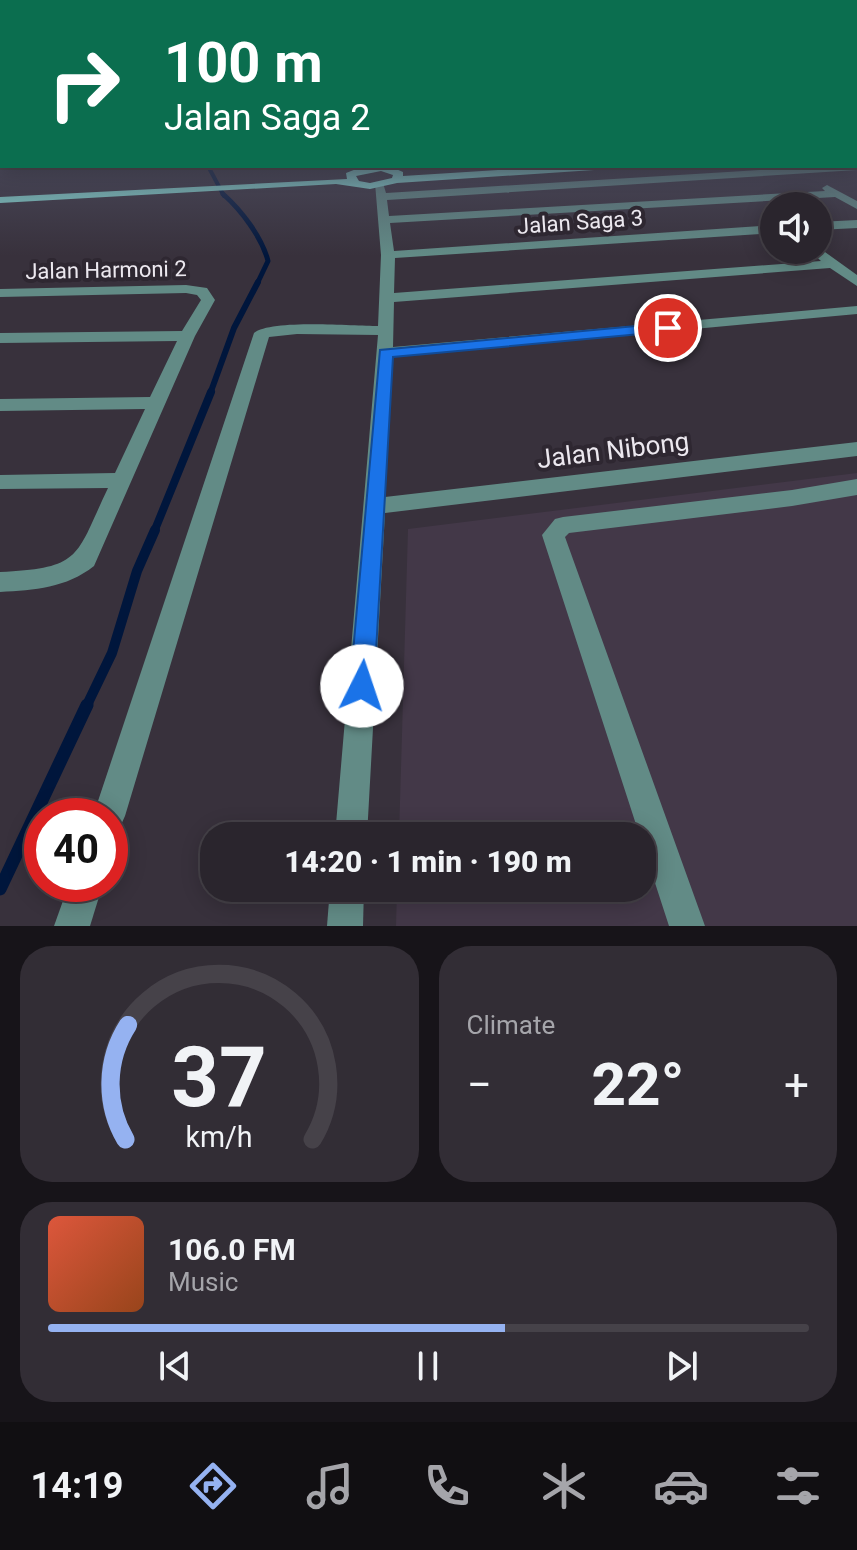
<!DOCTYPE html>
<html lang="en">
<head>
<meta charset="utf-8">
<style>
	:root { --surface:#2a252d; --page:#322d35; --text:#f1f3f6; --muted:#a5a5aa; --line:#464249; --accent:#95b2f1 }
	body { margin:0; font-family:Roboto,sans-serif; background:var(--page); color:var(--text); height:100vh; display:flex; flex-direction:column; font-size:30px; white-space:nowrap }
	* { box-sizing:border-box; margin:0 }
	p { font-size:26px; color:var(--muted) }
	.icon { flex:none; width:44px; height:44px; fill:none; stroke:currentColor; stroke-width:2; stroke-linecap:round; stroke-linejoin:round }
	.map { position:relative; height:926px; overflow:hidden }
	.panel { display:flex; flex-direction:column; gap:20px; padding:20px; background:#171419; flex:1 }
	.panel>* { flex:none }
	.hud { position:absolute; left:0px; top:0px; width:858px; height:168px; box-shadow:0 4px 20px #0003,0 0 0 2px var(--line); background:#0b6e4f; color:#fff; overflow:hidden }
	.buttons { position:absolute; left:760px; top:192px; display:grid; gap:16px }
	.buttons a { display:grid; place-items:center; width:72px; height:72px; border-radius:50%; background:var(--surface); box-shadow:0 4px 20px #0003,0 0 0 2px var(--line); font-size:40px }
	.speed { position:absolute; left:24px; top:798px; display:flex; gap:16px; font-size:40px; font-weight:700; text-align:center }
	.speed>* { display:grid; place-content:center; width:104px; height:104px; border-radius:50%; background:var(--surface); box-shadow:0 4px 20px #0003,0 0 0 2px var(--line); line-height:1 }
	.speed .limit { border:12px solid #d22; background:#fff; color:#111 }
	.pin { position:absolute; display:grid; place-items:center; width:68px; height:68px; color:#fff; margin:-34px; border:4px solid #fff; border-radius:50%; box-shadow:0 2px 8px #0007 }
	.me { position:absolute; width:88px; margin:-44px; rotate:4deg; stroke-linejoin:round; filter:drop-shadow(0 0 6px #0008) }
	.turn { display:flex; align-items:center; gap:28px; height:168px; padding:0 32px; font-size:36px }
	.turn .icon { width:104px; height:104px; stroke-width:2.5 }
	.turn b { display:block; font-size:56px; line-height:68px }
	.big { font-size:60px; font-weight:800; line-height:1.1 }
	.panel .widget { flex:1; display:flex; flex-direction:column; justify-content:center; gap:12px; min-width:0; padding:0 28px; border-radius:32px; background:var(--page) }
	.panel .dial { align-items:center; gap:0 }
	.dial svg { height:208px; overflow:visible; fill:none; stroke:var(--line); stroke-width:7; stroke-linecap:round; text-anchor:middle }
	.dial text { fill:var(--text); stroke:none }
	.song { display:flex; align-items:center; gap:24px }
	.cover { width:96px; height:96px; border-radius:12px; background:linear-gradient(135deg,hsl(10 70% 55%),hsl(20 70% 35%)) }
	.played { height:8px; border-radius:4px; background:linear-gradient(90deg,var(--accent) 60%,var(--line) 60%) }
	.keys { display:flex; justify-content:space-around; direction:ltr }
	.heat { display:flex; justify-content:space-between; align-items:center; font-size:44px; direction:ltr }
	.panel .tiles { flex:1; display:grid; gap:20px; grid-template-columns:1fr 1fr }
	.widget:last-child { grid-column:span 2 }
	.trip { position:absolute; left:200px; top:822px; width:456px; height:80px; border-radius:32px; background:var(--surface); box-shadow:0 4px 20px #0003,0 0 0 2px var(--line); font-weight:800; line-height:80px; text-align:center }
	.menu { display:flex; height:128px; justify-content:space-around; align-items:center; background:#110f12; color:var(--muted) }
	.menu .icon { width:56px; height:56px }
	.menu .current { color:var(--accent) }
	.menu b { font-size:36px; color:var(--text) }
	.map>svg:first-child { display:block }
	.built { fill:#433848 }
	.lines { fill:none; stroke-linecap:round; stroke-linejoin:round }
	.stream-far5 { stroke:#00163c; stroke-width:4 }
	.stream-far4 { stroke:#00163c; stroke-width:5 }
	.stream-far3 { stroke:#00163c; stroke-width:6 }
	.stream-far2 { stroke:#00163c; stroke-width:8 }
	.stream-far1 { stroke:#00163c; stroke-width:10 }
	.stream { stroke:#00163c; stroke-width:13 }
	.minor { fill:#628b86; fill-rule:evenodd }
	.major { fill:#8ae3d9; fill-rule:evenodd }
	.route { fill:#1a73e8; stroke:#114b97; stroke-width:2 }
	.labels { text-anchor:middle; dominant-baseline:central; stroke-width:8; stroke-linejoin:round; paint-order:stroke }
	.far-street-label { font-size:22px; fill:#ece8ef; stroke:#2e2731 }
	.street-label { font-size:26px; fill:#ece8ef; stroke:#2e2731 }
</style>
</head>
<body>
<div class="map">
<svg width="857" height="926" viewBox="0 0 857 926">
	<rect width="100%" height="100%" fill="#38313c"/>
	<polygon class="built" points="857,473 857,926 396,926 397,888 642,888 642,836 399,836 408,529"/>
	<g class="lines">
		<polyline class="stream-far5" points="208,166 224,196"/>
		<path class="stream-far4" d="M223 194C241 210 262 237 268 261L257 284"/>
		<polyline class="stream-far3" points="210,394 234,328 258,282"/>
		<polyline class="stream-far2" points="154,532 211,392"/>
		<polyline class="stream-far1" points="86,707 112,653 137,571 155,530"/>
		<polyline class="stream" points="0,889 87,705"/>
		<g class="minor">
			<rect x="856" y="128" width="1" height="6"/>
			<path d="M857 164V170L387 200 389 216 825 191 822 188 827 185 857 201V209L835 197 390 223 394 251 774 225V233L395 258 394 293 821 261 809 250H818V247L857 275V286L830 268 394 302 393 347 857 306V314L393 357 385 497 857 442V456L385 513 367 836H335L378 335 297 334 269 337 125 816 120 827 110 831V816H93L254 333C271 319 353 326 378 326L381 255 375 183H383L386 193Z"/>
			<polygon points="857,220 857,228 818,230 818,222"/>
			<path d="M186 285 207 288 215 300 195 336 94 566C66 588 35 590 0 592V572C83 568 75 557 108 488L0 489V475L115 473 145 409 0 411V399L150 397 177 341 0 343V333L182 331 201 300 197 295 186 293 0 297V289Z"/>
			<polygon points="857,479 857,495 792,506 569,533 565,537 705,926 669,926 542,535 555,519 563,517 792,490"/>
			<polygon points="69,884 103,884 90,926 54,926"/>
			<polygon points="330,888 364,888 363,926 327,926"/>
		</g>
		<g class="major">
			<rect x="856" y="150" width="1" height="6"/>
			<path d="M364 166H389L403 172V176L562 166H614L609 169 397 183 370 189 336 184 0 203V197L347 179 346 173ZM381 171 393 175 392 178 370 183 359 181 356 176Z"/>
		</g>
	</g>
	<linearGradient id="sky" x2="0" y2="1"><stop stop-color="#1f1b21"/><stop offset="0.49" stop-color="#4d4e61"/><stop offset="1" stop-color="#4d4e61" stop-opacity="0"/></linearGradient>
	<rect width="857" height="256" fill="url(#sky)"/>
	<polygon class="route" points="668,323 675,328 673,331 393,357 374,686 371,695 362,698 353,695 350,686 380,350"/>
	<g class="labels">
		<g class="far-street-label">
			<text transform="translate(580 222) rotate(-4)">Jalan Saga 3</text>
			<text transform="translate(106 270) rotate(-1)">Jalan Harmoni 2</text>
		</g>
		<g class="street-label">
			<text transform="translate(613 450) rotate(-7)">Jalan Nibong</text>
		</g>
	</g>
</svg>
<div class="buttons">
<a><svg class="icon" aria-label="sound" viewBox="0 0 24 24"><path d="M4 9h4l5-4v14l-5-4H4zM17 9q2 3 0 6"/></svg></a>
</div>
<div class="speed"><div class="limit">40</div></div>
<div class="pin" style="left:668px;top:328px;background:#d93025"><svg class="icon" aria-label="arrive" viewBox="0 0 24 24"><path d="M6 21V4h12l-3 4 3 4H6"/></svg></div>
<svg class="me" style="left:362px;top:686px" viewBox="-20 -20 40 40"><circle r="19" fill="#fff"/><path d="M0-13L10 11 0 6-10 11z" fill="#1a73e8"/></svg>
<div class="trip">14:20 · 1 min · 190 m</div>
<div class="hud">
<div class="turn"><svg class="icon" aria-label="right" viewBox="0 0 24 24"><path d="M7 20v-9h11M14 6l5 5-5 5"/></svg><div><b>100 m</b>Jalan Saga 2</div></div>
</div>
</div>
<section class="panel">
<div class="tiles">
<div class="widget dial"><svg viewBox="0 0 100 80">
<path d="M14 69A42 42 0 1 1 86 69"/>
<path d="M14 69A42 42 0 0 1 15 25" stroke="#95b2f1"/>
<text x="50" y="56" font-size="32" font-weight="700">37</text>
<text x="50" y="72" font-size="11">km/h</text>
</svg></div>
<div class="widget"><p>Climate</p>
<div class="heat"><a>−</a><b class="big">22°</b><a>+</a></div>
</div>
<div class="widget">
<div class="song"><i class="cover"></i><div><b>106.0 FM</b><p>Music</p></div></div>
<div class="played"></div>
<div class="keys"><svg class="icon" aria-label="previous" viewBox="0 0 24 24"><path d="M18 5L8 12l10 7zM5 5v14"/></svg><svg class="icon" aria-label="pause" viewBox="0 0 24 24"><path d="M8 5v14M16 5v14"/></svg><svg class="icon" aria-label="next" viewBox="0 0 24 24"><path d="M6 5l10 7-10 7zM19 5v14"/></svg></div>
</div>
</div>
</section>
<nav class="menu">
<b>14:19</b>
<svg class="icon current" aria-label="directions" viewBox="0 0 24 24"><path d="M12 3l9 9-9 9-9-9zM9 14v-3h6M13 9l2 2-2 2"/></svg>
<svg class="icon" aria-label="music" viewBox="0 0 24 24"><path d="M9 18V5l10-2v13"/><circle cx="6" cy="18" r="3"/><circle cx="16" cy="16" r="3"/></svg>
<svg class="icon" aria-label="phone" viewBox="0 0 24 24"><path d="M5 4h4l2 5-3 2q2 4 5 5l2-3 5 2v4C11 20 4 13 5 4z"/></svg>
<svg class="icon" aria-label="climate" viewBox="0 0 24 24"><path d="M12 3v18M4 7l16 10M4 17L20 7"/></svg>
<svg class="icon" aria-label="car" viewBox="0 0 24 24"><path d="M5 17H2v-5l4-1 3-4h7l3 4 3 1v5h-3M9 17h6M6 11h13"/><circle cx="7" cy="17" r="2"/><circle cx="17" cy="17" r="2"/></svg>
<svg class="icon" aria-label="filters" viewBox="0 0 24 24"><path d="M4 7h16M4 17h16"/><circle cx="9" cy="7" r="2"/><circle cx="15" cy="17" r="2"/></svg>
</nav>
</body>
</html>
